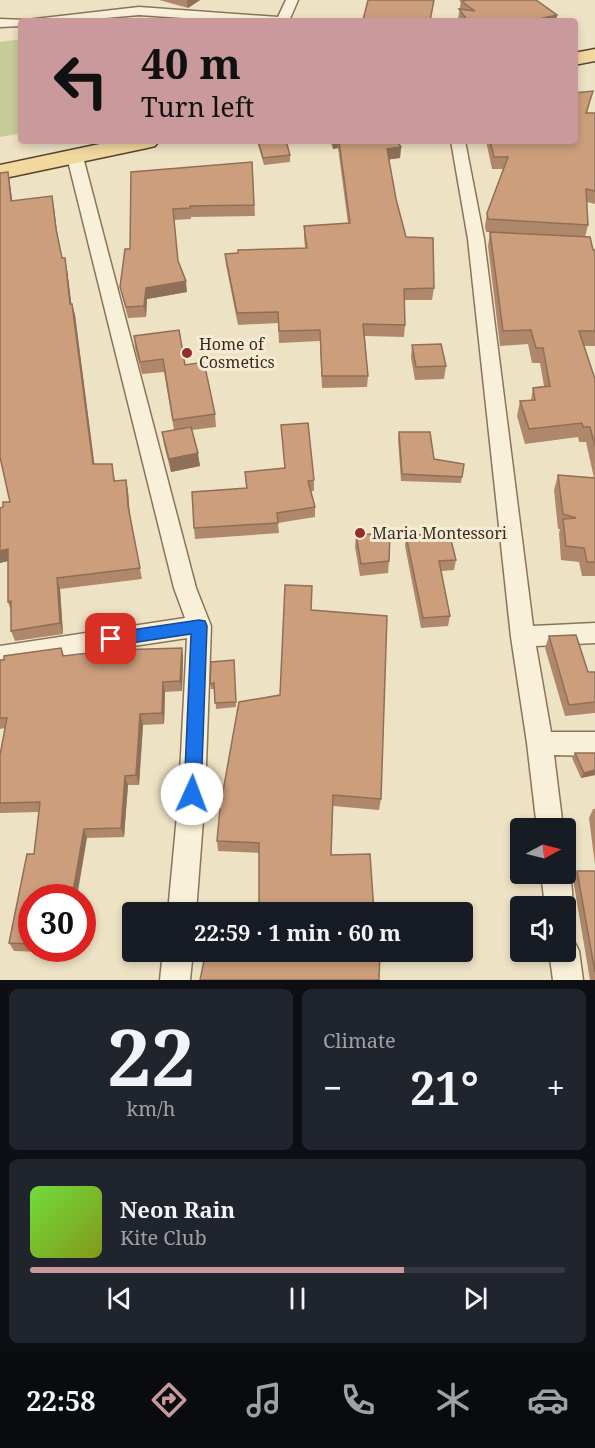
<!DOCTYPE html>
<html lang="en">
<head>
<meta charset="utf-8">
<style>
	:root { --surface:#171b24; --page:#20242c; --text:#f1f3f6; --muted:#9ea1a6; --line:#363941; --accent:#c9999b }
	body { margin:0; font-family:"Noto Serif",serif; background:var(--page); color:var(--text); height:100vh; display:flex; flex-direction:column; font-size:22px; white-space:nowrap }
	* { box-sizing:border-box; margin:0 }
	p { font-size:20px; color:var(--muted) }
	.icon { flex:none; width:33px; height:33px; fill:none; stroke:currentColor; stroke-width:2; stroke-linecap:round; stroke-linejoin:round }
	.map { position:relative; height:980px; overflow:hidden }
	.drawer { display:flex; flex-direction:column; gap:9px; padding:9px; background:#0d0f14; flex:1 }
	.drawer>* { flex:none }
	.banner { position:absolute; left:18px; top:18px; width:560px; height:126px; border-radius:6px; box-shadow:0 3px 9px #0003; background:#c9999b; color:#111; overflow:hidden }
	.needle { width:39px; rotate:83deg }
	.controls { position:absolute; left:510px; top:818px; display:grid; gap:12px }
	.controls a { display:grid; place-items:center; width:66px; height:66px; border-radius:6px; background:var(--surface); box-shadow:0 3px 9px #0003; font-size:30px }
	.speed { position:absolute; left:18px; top:884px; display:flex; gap:12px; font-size:30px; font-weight:700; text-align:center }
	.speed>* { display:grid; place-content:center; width:78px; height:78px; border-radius:50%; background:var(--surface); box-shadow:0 3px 9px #0003; line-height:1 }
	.speed .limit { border:9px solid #d22; background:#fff; color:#111 }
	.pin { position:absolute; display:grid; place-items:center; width:51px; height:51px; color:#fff; margin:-26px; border-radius:12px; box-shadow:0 3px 9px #0006 }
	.me { position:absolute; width:66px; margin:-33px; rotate:2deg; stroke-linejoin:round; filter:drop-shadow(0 0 4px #0008) }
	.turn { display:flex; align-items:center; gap:21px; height:126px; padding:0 24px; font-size:27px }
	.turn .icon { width:78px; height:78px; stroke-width:2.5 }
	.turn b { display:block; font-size:42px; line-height:51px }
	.big { font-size:45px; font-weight:700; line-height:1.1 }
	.drawer .widget { flex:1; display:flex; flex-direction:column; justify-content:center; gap:9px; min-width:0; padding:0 21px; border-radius:9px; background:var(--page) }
	.drawer .dial { align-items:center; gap:0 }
	.dial b { font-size:78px; line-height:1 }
	.song { display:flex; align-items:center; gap:18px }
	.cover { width:72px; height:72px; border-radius:9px; background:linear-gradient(135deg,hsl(100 70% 55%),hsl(70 70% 35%)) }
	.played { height:6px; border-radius:3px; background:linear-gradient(90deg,var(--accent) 70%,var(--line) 70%) }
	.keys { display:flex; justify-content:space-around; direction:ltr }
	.heat { display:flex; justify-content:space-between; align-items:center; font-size:33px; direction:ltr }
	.drawer .tiles { flex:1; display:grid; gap:9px; grid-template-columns:1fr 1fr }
	.widget:last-child { grid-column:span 2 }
	.trip { position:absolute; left:122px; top:902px; width:351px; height:60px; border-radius:6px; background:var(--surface); box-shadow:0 3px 9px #0003; font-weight:700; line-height:60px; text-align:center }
	.tab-bar { display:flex; height:96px; justify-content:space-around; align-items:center; background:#090b0e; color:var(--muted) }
	.tab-bar .icon { width:42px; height:42px }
	.tab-bar .current { color:var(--accent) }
	.tab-bar b { font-size:27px; color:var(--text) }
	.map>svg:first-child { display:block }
	.green { fill:#c6cc99 }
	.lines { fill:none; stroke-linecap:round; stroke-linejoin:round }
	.minor-casing { stroke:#89745b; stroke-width:3 }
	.primary-casing { stroke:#57422f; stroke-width:3 }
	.minor { fill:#f9f0d9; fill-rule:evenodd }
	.primary { fill:#f1d89e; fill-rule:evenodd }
	.wall { fill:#af886b }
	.shaded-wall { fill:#8f6f57 }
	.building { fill:#cc9e7c; stroke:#8f6f57; stroke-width:1.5 }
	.route { fill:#1a73e8; stroke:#114b97; stroke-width:1.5 }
	.poi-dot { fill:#982c2c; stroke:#f6ecd5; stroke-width:2 }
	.labels { text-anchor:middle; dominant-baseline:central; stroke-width:6; stroke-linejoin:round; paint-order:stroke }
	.poi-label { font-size:16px; fill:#392c1f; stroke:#f6ecd5; text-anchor:start }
</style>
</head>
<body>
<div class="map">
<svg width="595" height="980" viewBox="0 0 595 980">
	<rect width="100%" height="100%" fill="#eee2c5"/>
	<polygon class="green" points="21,39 21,133 0,137 0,42"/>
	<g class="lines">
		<defs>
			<g id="minor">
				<polygon points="286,0 298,0 289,21 228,21 139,15 72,21 21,21 21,26 0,27 0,19 26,20 139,7 278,17"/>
				<polygon points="451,141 465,141 484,239 533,626 595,623 595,643 536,646 551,732 595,732 595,756 554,755 563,828 537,828 527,743 511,637 468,239"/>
				<polygon points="75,152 83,157 196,588 211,626 205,794 196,912 168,912 179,794 187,638 0,666 0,646 185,618 174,588 67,157"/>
				<path d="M566 865C572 880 575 901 569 916L566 917V906H545L541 873H566Z"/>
				<polygon points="566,937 574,941 579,951 583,980 553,980 549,951 566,951"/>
				<polygon points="163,951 193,951 190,980 160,980"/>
			</g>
			<g id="primary">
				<polygon points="595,49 595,61 574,65 574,53"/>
				<polygon points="114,141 159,141 155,146 147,148 0,179 0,165"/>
			</g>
		</defs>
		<use href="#minor" class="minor-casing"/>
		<use href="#primary" class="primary-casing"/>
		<use href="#minor" class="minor"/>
		<use href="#primary" class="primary"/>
	</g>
	<g class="wall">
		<polygon points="159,0 200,0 188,8"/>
		<polygon points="461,1 557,15 556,21 459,21 458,19"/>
		<polygon points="590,103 587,113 595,113 595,204 587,202 588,225 585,237 593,250 595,250 595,346 584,346 595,379 595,576 582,576 579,562 561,560 559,533 560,529 558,529 554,490 558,475 594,478 586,442 579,442 578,437 525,444 517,416 520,401 531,400 533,388 544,386 540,363 532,363 528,344 500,346 488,246 490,232 486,232 485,226 487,213 503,169 492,169 486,141 574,141"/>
		<polygon points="257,141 305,141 287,143 290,155 290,162 264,165"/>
		<polygon points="330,141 397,141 401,147 400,158 389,159 396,199 406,237 434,288 432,300 405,300 405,325 404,337 365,336 368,376 367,387 322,388 320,341 279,343 278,323 238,325 226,265 225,254 305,248 304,237 304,226 348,223 338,148 333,149"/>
		<polygon points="252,162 255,216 191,217 191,219 174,220 178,261 187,292 147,299 146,317 128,318 120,287 130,249 131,172"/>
		<polygon points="8,172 10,184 12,201 54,208 58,241 62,258 67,269 71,304 72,304 75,315 94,464 114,475 115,481 126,480 128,491 130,518 142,579 60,589 63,634 15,641 11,631 11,611 8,602 8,561 0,563 3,507 10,502"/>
		<polygon points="134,336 185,365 215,414 216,427 192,430 200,466 171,472 164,445 162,432 174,430 164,372 142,374 135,348"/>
		<polygon points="412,345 446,366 444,379 415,380 411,358"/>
		<polygon points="281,425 314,480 314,491 311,491 315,507 315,517 278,523 279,533 195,539 194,528 246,488 245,472 285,468"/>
		<polygon points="399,432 434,459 464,464 461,483 401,481 398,439"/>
		<polygon points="356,535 389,561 388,573 360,576 355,547"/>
		<polygon points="406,536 456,560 454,570 441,571 450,616 448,626 421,628 405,546"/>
		<polygon points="312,610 381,799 379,810 333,806 331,855 259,853 218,851 217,841 280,695"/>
		<polygon points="549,636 588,672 595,672 595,713 565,716 545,648"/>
		<polygon points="61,648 64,656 182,648 183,659 182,691 165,692 164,724 143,725 139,785 128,785 124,837 87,838 32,897 32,948 69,948 68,953 14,951 9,943 34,854 39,812 0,813 0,755 5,728 0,729 0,660"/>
		<polygon points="234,660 236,707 216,709 215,689 211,689 210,684"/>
		<polygon points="575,753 595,753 595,775 581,778 572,758"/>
		<polygon points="593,809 595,809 595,865 589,818"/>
		<polygon points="577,871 595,871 595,980 590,980 573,879"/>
	</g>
	<g class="shaded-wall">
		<polygon points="187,0 200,0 188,8"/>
		<polygon points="557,15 556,21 530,21"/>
		<polygon points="286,141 305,141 286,143"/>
		<polygon points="333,141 339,141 338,148 333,149"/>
		<polygon points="401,147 400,158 386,160 387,149"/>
		<polygon points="8,172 10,184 14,213 11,201"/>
		<polygon points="52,196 54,208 58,241 56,229"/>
		<polygon points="65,258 67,269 73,316 70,304"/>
		<polygon points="186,281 187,292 147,299 146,317 144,306 146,288"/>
		<polygon points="72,304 75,315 96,476 93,464"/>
		<polygon points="198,453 200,466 171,472 169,459"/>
		<polygon points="126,480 128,491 130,518 128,506"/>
		<polygon points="8,549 12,560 0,563 0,551"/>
		<polygon points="57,578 60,589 63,634 60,623"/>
		<polygon points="182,648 183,659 182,691 180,681"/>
		<polygon points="163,682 165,692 164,724 162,713"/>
		<polygon points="140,714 143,725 139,785 136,775"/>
		<polygon points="595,770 595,775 581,778 584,773"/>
		<polygon points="125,776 128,785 124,837 121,828"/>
		<polygon points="84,829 87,838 77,897 72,897"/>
	</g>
	<g class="building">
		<polygon points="368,0 434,0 430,21 377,21 363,20"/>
		<polygon points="469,0 536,0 557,15 530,21 468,21 459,9 475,11 461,1"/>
		<polygon points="593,91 586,113 595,113 595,191 586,189 588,225 488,219 487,213 508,157 494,157 490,141 574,141 574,93"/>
		<polygon points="258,141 286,141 290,155 263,158"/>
		<polygon points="339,141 397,141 401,147 387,149 396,199 406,237 433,238 434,288 404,289 405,325 363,324 368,376 322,376 320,330 279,331 278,312 237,313 225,254 238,253 238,250 307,248 304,226 350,223"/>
		<polygon points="252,162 254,205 190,206 190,208 173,209 178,261 186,281 146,288 144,306 126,307 120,287 125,249 130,249 131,172"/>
		<polygon points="8,172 11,201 52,196 56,229 62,258 65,258 70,304 72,304 93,464 112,464 114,481 126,480 128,506 140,568 57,578 60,623 11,631 11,601 8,602 8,549 0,551 0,508 3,507 3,502 10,502 0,457 0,173"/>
		<polygon points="490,232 590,237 593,250 595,250 595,331 579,331 595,379 595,446 590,427 583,427 582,423 529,429 520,401 535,400 533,388 550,386 543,348 536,348 531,330 503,331"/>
		<polygon points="179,330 185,365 204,362 215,414 173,420 163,359 140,362 134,336"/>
		<polygon points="441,344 446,366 416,367 412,345"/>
		<polygon points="308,423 314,480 308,481 315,507 277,513 278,523 194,528 192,492 247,488 245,472 285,468 281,425"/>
		<polygon points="191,427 198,453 169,459 162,432"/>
		<polygon points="399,432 430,432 434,459 464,464 462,477 402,474"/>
		<polygon points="558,475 595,478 595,562 587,562 584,548 566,546 563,519 576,518 563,514"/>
		<polygon points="449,532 456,560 439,561 450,616 423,618 406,536"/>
		<polygon points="390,533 389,561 361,564 356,535"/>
		<polygon points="285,585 312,586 311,610 387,616 381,799 333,795 331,855 370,854 374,912 259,912 259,843 217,841 220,808 239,702 280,695"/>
		<polygon points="576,635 588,672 595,672 595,702 569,705 549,636"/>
		<polygon points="61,648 63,656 114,650 182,648 180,681 163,682 162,713 140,714 136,775 125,776 121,828 84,829 72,897 32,897 32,944 9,943 27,854 34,854 40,802 0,803 0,755 7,718 0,718 0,660 4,660 4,656"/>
		<polygon points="234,660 236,702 215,703 214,683 210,684 211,662"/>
		<polygon points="575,753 595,753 595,770 584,773"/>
		<polygon points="577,871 595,871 595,972"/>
		<polygon points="206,951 212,951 240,957 241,951 380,951 379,980 200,980"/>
	</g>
	<polygon class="route" points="199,620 205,621 207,626 201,794 199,800 192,803 186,800 184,794 191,634 111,646 105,644 103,639 105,635 111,633"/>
	<g class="poi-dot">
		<circle cx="187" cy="353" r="6"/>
		<circle cx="360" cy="533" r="6"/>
	</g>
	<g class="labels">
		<g class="poi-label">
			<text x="199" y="344">Home of<tspan x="199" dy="18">Cosmetics</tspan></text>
			<text x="372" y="533">Maria Montessori</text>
		</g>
	</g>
</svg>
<div class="controls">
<a><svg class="needle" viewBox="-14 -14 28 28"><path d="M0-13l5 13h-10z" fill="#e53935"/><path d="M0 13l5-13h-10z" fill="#9ea1a6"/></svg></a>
<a><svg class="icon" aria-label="sound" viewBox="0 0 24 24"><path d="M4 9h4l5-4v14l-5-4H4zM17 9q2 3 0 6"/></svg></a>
</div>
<div class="speed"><div class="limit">30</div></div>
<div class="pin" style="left:111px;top:639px;background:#d93025"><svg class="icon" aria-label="arrive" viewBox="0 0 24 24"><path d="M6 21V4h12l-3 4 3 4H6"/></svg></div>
<svg class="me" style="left:192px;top:794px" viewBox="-20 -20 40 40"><circle r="19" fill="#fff"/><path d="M0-13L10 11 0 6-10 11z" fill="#1a73e8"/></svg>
<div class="trip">22:59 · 1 min · 60 m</div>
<div class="banner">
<div class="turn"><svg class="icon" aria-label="left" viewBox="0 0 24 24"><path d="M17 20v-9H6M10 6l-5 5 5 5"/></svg><div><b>40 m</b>Turn left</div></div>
</div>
</div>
<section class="drawer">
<div class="tiles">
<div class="widget dial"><b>22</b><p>km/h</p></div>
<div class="widget"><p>Climate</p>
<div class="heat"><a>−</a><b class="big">21°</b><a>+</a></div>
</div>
<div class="widget">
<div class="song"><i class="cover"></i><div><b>Neon Rain</b><p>Kite Club</p></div></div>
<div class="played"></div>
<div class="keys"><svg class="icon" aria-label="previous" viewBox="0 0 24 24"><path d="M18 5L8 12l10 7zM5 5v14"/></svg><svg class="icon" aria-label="pause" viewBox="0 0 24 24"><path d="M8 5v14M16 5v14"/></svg><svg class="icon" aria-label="next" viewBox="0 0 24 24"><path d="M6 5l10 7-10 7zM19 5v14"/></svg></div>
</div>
</div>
</section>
<nav class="tab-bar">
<b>22:58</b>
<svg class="icon current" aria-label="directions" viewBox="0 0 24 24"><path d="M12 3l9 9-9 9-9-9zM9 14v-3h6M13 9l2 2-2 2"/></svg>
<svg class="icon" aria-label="music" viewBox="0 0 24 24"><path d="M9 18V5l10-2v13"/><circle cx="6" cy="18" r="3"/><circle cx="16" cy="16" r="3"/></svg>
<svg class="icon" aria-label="phone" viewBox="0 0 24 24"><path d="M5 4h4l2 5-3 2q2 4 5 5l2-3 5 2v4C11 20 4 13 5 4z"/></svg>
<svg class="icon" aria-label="climate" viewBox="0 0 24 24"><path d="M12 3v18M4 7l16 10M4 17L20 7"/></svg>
<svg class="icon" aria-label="car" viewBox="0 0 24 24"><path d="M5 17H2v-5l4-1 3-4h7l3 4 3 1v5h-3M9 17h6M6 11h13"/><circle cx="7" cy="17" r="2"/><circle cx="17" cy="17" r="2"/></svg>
</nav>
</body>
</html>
